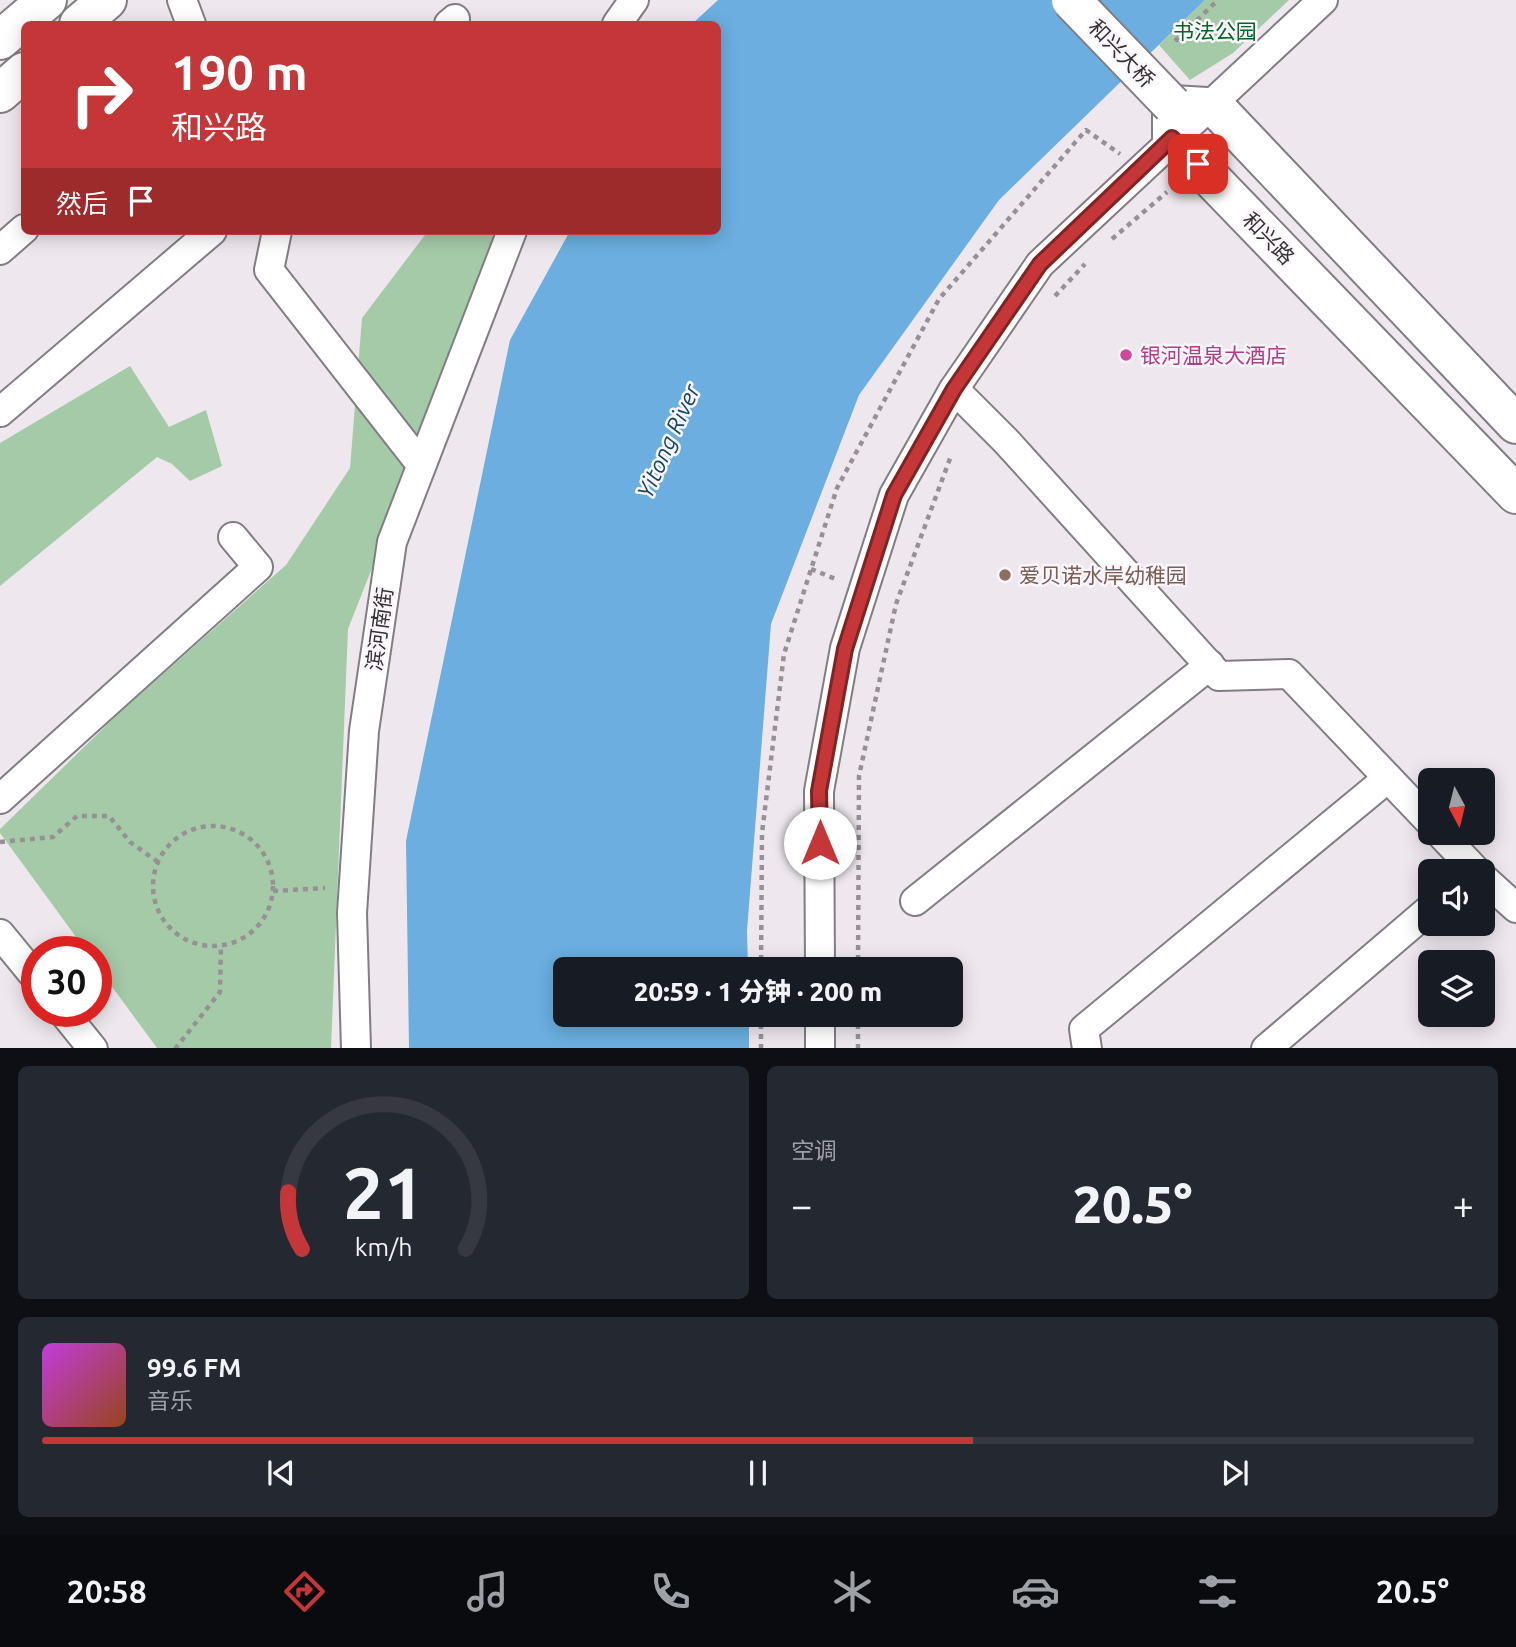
<!DOCTYPE html>
<html lang="zh">
<head>
<meta charset="utf-8">
<style>
	:root { --surface:#171b24; --page:#242831; --text:#f1f3f6; --muted:#9ea1a6; --line:#363941; --accent:#c53638 }
	body { margin:0; font-family:Ubuntu,"Noto Sans SC",sans-serif; background:var(--page); color:var(--text); height:100vh; display:flex; flex-direction:column; font-size:26px; white-space:nowrap }
	* { box-sizing:border-box; margin:0 }
	p { font-size:23px; color:var(--muted) }
	.icon { flex:none; width:38px; height:38px; fill:none; stroke:currentColor; stroke-width:2; stroke-linecap:round; stroke-linejoin:round }
	.map { position:relative; height:1048px; overflow:hidden }
	.drawer { display:flex; flex-direction:column; gap:18px; padding:18px; background:#0d0f14; flex:1 }
	.drawer>* { flex:none }
	.guide { position:absolute; left:21px; top:21px; width:700px; height:214px; border-radius:10px; box-shadow:0 4px 18px #0003; background:#c53638; color:#fff; overflow:hidden }
	.needle { width:46px; rotate:173deg }
	.fabs { position:absolute; left:1418px; top:768px; display:grid; gap:14px }
	.fabs a { display:grid; place-items:center; width:77px; height:77px; border-radius:10px; background:var(--surface); box-shadow:0 4px 18px #0003; font-size:35px }
	.speed { position:absolute; left:21px; top:936px; display:flex; gap:14px; font-size:35px; font-weight:700; text-align:center }
	.speed>* { display:grid; place-content:center; width:91px; height:91px; border-radius:50%; background:var(--surface); box-shadow:0 4px 18px #0003; line-height:1 }
	.speed .limit { border:10px solid #d22; background:#fff; color:#111 }
	.pin { position:absolute; display:grid; place-items:center; width:60px; height:60px; color:#fff; margin:-30px; border-radius:14px; box-shadow:0 4px 10px #0006 }
	.me { position:absolute; width:77px; margin:-38px; rotate:0deg; stroke-linejoin:round; filter:drop-shadow(0 0 5px #0008) }
	.turn { display:flex; align-items:center; gap:24px; height:147px; padding:0 35px; font-size:32px }
	.turn .icon { width:91px; height:91px; stroke-width:2.5 }
	.turn b { display:block; font-size:49px; line-height:60px }
	.then { display:flex; align-items:center; height:66px; padding:0 35px; background:#0003; gap:14px; font-size:26px }
	.big { font-size:52px; font-weight:800; line-height:1.1 }
	.drawer .widget { flex:1; display:flex; flex-direction:column; justify-content:center; gap:10px; min-width:0; padding:0 24px; border-radius:10px; background:var(--page) }
	.drawer .dial { align-items:center; gap:0 }
	.dial svg { height:182px; overflow:visible; fill:none; stroke:var(--line); stroke-width:7; stroke-linecap:round; text-anchor:middle }
	.dial text { fill:var(--text); stroke:none }
	.song { display:flex; align-items:center; gap:21px }
	.cover { width:84px; height:84px; border-radius:10px; background:linear-gradient(135deg,hsl(290 70% 55%),hsl(20 70% 35%)) }
	.played { height:7px; border-radius:4px; background:linear-gradient(90deg,var(--accent) 65%,var(--line) 65%) }
	.keys { display:flex; justify-content:space-around; direction:ltr }
	.heat { display:flex; justify-content:space-between; align-items:center; font-size:38px; direction:ltr }
	.drawer .tiles { flex:1; display:grid; gap:18px; grid-template-columns:1fr 1fr }
	.widget:last-child { grid-column:span 2 }
	.trip { position:absolute; left:553px; top:957px; width:410px; height:70px; border-radius:10px; background:var(--surface); box-shadow:0 4px 18px #0003; font-weight:800; line-height:70px; text-align:center }
	.dock { display:flex; height:112px; justify-content:space-around; align-items:center; background:#090b0e; color:var(--muted) }
	.dock .icon { width:49px; height:49px }
	.dock .on { color:var(--accent) }
	.dock b { font-size:32px; color:var(--text) }
	.map>svg:first-child { display:block }
	.green { fill:#a5caa8 }
	.water { fill:#6baedf }
	.lines { fill:none; stroke-linecap:round; stroke-linejoin:round }
	.street-casing { stroke:#827d82; stroke-width:32 }
	.secondary-casing { stroke:#827d82; stroke-width:42 }
	.path { stroke:#959195; stroke-width:4.5; stroke-dasharray:5 5; stroke-linecap:butt }
	.street { stroke:#fff; stroke-width:28 }
	.secondary { stroke:#fff; stroke-width:38 }
	.secondary-bridge-casing { stroke:#827d82; stroke-width:42; stroke-linecap:butt }
	.secondary-bridge { stroke:#fff; stroke-width:38 }
	.route-casing { stroke:#802324; stroke-width:18 }
	.route { stroke:#c53638; stroke-width:12 }
	.hotel-dot { fill:#d1479c; stroke:#fbf6fb; stroke-width:2.5 }
	.education-dot { fill:#8d6e63; stroke:#fbf6fb; stroke-width:2.5 }
	.labels { text-anchor:middle; dominant-baseline:central; stroke-width:5; stroke-linejoin:round; paint-order:stroke }
	.park-label { font-size:21px; fill:#016523; stroke:#fbf6fb }
	.street-label { font-size:21px; fill:#323032; stroke:#fbf6fb }
	.hotel-label { font-size:21px; fill:#b23c85; stroke:#fbf6fb; text-anchor:start }
	.education-label { font-size:21px; fill:#785e54; stroke:#fbf6fb; text-anchor:start }
	.water-label { font-size:23px; font-style:italic; fill:#114667; stroke:#fbf6fb }
</style>
</head>
<body>
<div class="map">
<svg width="1516" height="1049" viewBox="0 0 1516 1049">
	<rect width="100%" height="100%" fill="#eee8ee"/>
	<g class="green">
		<polygon points="1205,0 1289,0 1233,53 1190,80 1159,45"/>
		<polygon points="428,231 505,231 348,629 331,1048 157,1048 96,965 96,952 87,952 0,833 0,829 121,711 286,565 350,468 362,318"/>
		<polygon points="130,366 169,427 206,410 222,466 190,481 172,464 157,457 0,586 0,443"/>
	</g>
	<polygon class="water" points="718,0 1205,0 999,200 859,395 771,624 747,931 748,969 565,970 565,1015 749,1015 749,1048 409,1049 406,841 510,340 570,231 718,231 718,24 692,24"/>
	<g class="lines">
		<defs>
			<g id="street">
				<polyline points="182,0 191,24"/>
				<polyline points="449,24 455,19"/>
				<polyline points="617,24 634,0"/>
				<polyline points="277,231 269,270 415,457"/>
				<polyline points="0,250 24,229"/>
				<polyline points="954,389 1006,441 1219,676 1289,674 1430,822"/>
				<polyline points="0,412 212,231"/>
				<polyline points="0,799 258,567 233,537"/>
				<polyline points="1440,833 1477,872"/>
				<polyline points="1482,877 1516,908"/>
				<polyline points="915,901 1210,665"/>
				<polyline points="0,934 37,979"/>
				<polyline points="820,970 819,791 845,648 894,495 954,389 1040,264 1323,0"/>
				<polyline points="63,1012 93,1049"/>
				<polyline points="356,1049 352,913 364,731 392,542 512,231"/>
				<polyline points="820,1049 820,1015"/>
				<polyline points="1087,1049 1084,1029 1388,778"/>
				<polyline points="1266,1049 1430,909"/>
			</g>
			<g id="secondary">
				<polyline points="79,24 107,0"/>
				<polyline points="0,40 47,0"/>
				<polyline points="0,93 24,72"/>
				<polyline points="1516,424 1219,111 1207,107 1172,105 1172,138 1516,494"/>
			</g>
		</defs>
		<use href="#street" class="street-casing"/>
		<use href="#secondary" class="secondary-casing"/>
		<g class="path">
			<polyline points="1175,41 1218,0"/>
			<polyline points="1112,239 1167,192"/>
			<polyline points="1055,296 1085,264"/>
			<polyline points="811,569 838,580"/>
			<circle cx="213" cy="886" r="60"/>
			<polyline points="0,842 53,837 77,816 109,816 130,842 158,862"/>
			<polyline points="273,891 325,888"/>
			<polyline points="761,970 762,833 784,654 837,488 939,299 1086,130 1120,154"/>
			<polyline points="858,970 859,776 896,604 951,456"/>
			<polyline points="175,1049 220,992 221,945"/>
			<polyline points="761,1049 761,1015"/>
			<polyline points="858,1049 858,1015"/>
		</g>
		<use href="#street" class="street"/>
		<use href="#secondary" class="secondary"/>
		<defs>
			<polyline id="secondary-bridge" points="1071,0 1172,105"/>
		</defs>
		<use href="#secondary-bridge" class="secondary-bridge-casing"/>
		<use href="#secondary-bridge" class="secondary-bridge"/>
	</g>
	<g class="lines">
		<defs>
			<polyline id="route" points="820,843 819,791 845,649 894,495 954,389 1040,264 1172,138 1198,164"/>
		</defs>
		<use href="#route" class="route-casing"/>
		<use href="#route" class="route"/>
	</g>
	<circle class="hotel-dot" cx="1126" cy="355" r="7"/>
	<circle class="education-dot" cx="1005" cy="575" r="7"/>
	<g class="labels">
		<g class="park-label">
			<text x="1215" y="31">书法公园</text>
		</g>
		<g class="street-label">
			<text transform="translate(1122 53) rotate(46)">和兴大桥</text>
			<text transform="translate(1269 238) rotate(46)">和兴路</text>
			<text transform="translate(379 629) rotate(-82)">滨河南街</text>
		</g>
		<g class="hotel-label">
			<text x="1140" y="355">银河温泉大酒店</text>
		</g>
		<g class="education-label">
			<text x="1019" y="575">爱贝诺水岸幼稚园</text>
		</g>
		<g class="water-label">
			<text transform="translate(668 441) rotate(-66)">Yitong River</text>
		</g>
	</g>
</svg>
<div class="fabs">
<a><svg class="needle" viewBox="-14 -14 28 28"><path d="M0-13l5 13h-10z" fill="#e53935"/><path d="M0 13l5-13h-10z" fill="#9ea1a6"/></svg></a>
<a><svg class="icon" aria-label="sound" viewBox="0 0 24 24"><path d="M4 9h4l5-4v14l-5-4H4zM17 9q2 3 0 6"/></svg></a>
<a><svg class="icon" aria-label="layers" viewBox="0 0 24 24"><path d="M12 4l9 5-9 5-9-5zM3 14l9 5 9-5"/></svg></a>
</div>
<div class="speed"><div class="limit">30</div></div>
<div class="pin" style="left:1198px;top:164px;background:#d93025"><svg class="icon" aria-label="arrive" viewBox="0 0 24 24"><path d="M6 21V4h12l-3 4 3 4H6"/></svg></div>
<svg class="me" style="left:820px;top:843px" viewBox="-20 -20 40 40"><circle r="19" fill="#fff"/><path d="M0-13L10 11 0 6-10 11z" fill="#c53638"/></svg>
<div class="trip">20:59 · 1 分钟 · 200 m</div>
<div class="guide">
<div class="turn"><svg class="icon" aria-label="right" viewBox="0 0 24 24"><path d="M7 20v-9h11M14 6l5 5-5 5"/></svg><div><b>190 m</b>和兴路</div></div>
<div class="then">然后<svg class="icon" aria-label="arrive" viewBox="0 0 24 24"><path d="M6 21V4h12l-3 4 3 4H6"/></svg></div>
</div>
</div>
<section class="drawer">
<div class="tiles">
<div class="widget dial"><svg viewBox="0 0 100 80">
<path d="M14 69A42 42 0 1 1 86 69"/>
<path d="M14 69A42 42 0 0 1 8 44" stroke="#c53638"/>
<text x="50" y="56" font-size="32" font-weight="700">21</text>
<text x="50" y="72" font-size="11">km/h</text>
</svg></div>
<div class="widget"><p>空调</p>
<div class="heat"><a>−</a><b class="big">20.5°</b><a>+</a></div>
</div>
<div class="widget">
<div class="song"><i class="cover"></i><div><b>99.6 FM</b><p>音乐</p></div></div>
<div class="played"></div>
<div class="keys"><svg class="icon" aria-label="previous" viewBox="0 0 24 24"><path d="M18 5L8 12l10 7zM5 5v14"/></svg><svg class="icon" aria-label="pause" viewBox="0 0 24 24"><path d="M8 5v14M16 5v14"/></svg><svg class="icon" aria-label="next" viewBox="0 0 24 24"><path d="M6 5l10 7-10 7zM19 5v14"/></svg></div>
</div>
</div>
</section>
<nav class="dock">
<b>20:58</b>
<svg class="icon on" aria-label="directions" viewBox="0 0 24 24"><path d="M12 3l9 9-9 9-9-9zM9 14v-3h6M13 9l2 2-2 2"/></svg>
<svg class="icon" aria-label="music" viewBox="0 0 24 24"><path d="M9 18V5l10-2v13"/><circle cx="6" cy="18" r="3"/><circle cx="16" cy="16" r="3"/></svg>
<svg class="icon" aria-label="phone" viewBox="0 0 24 24"><path d="M5 4h4l2 5-3 2q2 4 5 5l2-3 5 2v4C11 20 4 13 5 4z"/></svg>
<svg class="icon" aria-label="climate" viewBox="0 0 24 24"><path d="M12 3v18M4 7l16 10M4 17L20 7"/></svg>
<svg class="icon" aria-label="car" viewBox="0 0 24 24"><path d="M5 17H2v-5l4-1 3-4h7l3 4 3 1v5h-3M9 17h6M6 11h13"/><circle cx="7" cy="17" r="2"/><circle cx="17" cy="17" r="2"/></svg>
<svg class="icon" aria-label="filters" viewBox="0 0 24 24"><path d="M4 7h16M4 17h16"/><circle cx="9" cy="7" r="2"/><circle cx="15" cy="17" r="2"/></svg>
<b>20.5°</b>
</nav>
</body>
</html>
